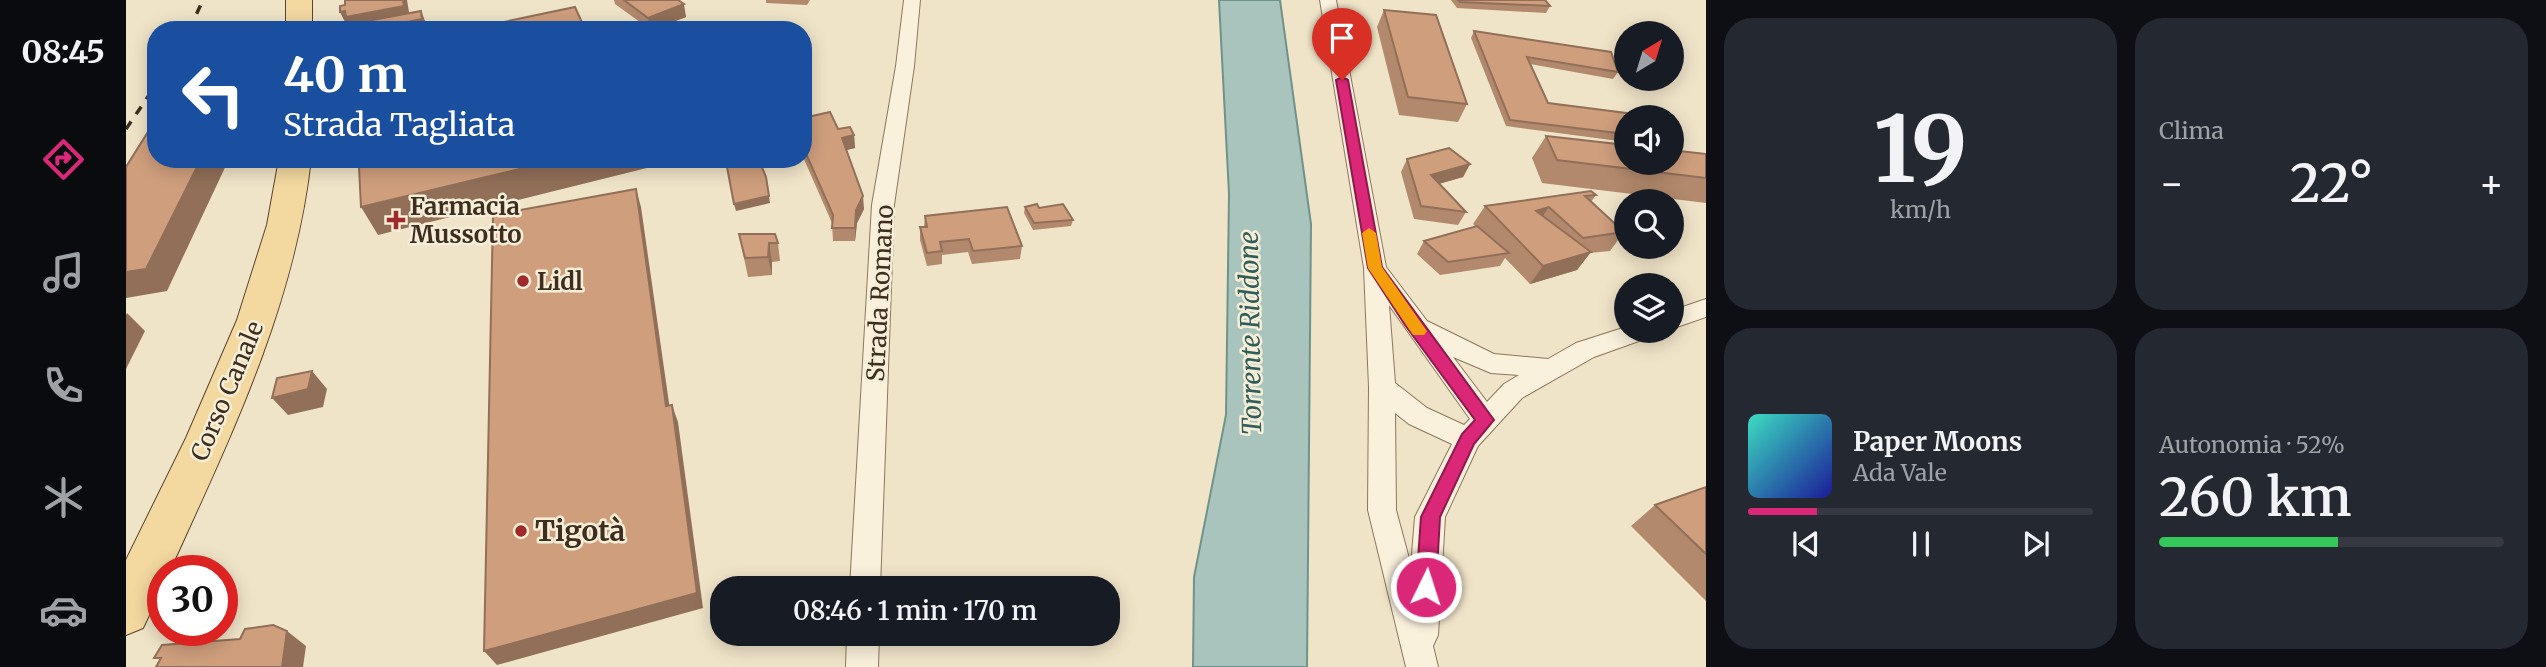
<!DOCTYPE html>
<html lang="it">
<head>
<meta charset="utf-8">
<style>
	:root { --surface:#171b24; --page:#242831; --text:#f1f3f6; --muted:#9ea1a6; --line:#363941; --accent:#db2777 }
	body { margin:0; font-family:Merriweather,serif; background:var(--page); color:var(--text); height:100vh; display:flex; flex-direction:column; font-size:26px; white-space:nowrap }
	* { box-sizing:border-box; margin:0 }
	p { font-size:23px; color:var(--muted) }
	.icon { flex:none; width:38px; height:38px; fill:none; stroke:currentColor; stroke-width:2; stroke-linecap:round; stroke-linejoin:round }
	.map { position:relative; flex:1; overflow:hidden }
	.panel { display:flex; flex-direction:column; gap:18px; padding:18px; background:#0d0f14; width:840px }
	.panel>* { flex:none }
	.hud { position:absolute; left:21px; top:21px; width:665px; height:147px; border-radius:28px; box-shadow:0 4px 18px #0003; background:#1a4fa0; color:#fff; overflow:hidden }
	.needle { width:46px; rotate:38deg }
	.controls { position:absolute; left:1488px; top:21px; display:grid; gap:14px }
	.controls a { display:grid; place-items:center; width:70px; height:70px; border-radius:50%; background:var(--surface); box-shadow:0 4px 18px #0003; font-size:35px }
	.speed { position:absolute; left:21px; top:555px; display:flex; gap:14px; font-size:35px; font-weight:700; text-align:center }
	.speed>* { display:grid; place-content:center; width:91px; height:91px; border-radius:50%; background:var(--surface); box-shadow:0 4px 18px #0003; line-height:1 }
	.speed .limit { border:10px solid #d22; background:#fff; color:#111 }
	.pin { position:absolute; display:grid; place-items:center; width:60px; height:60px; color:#fff; margin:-72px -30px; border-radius:50% 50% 50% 0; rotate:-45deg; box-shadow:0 0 7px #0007 }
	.pin .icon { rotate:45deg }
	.me { position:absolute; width:77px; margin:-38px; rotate:4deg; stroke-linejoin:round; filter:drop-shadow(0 0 5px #0008) }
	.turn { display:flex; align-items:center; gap:24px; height:147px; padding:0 21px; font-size:32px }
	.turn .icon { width:91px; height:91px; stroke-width:2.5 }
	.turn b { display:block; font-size:49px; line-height:60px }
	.big { font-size:52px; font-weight:600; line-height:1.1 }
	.panel .card { flex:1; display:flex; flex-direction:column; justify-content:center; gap:10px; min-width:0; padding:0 24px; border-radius:28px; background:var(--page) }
	.panel .dial { align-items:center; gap:0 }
	.dial b { font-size:91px; line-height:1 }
	.song { display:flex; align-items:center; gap:21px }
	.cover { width:84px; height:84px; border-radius:10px; background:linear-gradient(135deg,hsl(170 70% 55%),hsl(240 70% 35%)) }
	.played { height:7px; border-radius:4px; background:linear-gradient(90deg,var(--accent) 20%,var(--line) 20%) }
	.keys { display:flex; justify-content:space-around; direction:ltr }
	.heat { display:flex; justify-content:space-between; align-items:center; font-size:38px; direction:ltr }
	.charge { height:10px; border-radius:5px; background:linear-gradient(90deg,#34c759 52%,var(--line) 0) }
	.panel .tiles { flex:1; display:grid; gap:18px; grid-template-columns:repeat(2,1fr) }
	.trip { position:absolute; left:584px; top:576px; width:410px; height:70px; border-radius:28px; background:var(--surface); box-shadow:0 4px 18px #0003; font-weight:600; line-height:70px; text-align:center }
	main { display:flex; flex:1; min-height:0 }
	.tabs { display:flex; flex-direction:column; width:126px; justify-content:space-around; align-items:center; background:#090b0e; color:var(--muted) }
	.tabs .icon { width:49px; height:49px }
	.tabs .current { color:var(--accent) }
	.tabs b { font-size:32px; color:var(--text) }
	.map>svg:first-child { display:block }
	.water { fill:#a9c4bc; stroke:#6f938a; stroke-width:2 }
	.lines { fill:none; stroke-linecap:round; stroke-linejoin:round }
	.minor-casing { stroke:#8d765c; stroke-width:2 }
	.primary-casing { stroke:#5b4430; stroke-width:2 }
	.minor { fill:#faf1dc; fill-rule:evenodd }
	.primary { fill:#f3d9a0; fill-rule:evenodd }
	.rail { stroke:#3d2e20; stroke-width:3.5; stroke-dasharray:9 9; stroke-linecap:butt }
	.wall { fill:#b2896c }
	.shaded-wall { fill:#916f58 }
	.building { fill:#cf9f7d; stroke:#916f58; stroke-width:2 }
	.route { fill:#db2777; stroke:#8e194d; stroke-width:2 }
	.slow { fill:#f59e0b }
	.poi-dot { fill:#9e2a2b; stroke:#f7eed8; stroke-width:2.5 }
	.labels { text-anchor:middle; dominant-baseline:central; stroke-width:5; stroke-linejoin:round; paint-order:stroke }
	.poi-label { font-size:24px; font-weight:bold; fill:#3d2e20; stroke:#f7eed8; text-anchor:start }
	.street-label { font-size:24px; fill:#3d2e20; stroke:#f7eed8 }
	.water-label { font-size:26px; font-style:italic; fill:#2f5d5a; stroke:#f7eed8 }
	.near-poi-label { font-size:28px; font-weight:bold; fill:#3d2e20; stroke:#f7eed8; text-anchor:start }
</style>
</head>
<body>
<main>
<nav class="tabs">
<b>08:45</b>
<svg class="icon current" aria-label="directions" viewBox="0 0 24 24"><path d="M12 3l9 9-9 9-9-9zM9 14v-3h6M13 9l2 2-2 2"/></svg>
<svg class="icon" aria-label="music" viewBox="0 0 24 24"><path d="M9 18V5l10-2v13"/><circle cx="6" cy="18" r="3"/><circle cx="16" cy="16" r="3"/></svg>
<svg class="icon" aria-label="phone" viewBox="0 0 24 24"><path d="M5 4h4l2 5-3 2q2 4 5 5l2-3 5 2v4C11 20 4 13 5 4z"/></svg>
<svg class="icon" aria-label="climate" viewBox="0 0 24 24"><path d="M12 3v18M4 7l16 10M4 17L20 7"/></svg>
<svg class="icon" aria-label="car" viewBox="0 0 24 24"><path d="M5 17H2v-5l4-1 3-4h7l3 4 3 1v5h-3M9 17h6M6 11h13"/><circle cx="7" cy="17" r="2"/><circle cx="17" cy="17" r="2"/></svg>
</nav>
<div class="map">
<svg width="1580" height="667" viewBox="0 0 1580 667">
	<rect width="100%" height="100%" fill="#f0e4c8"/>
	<polygon class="water" points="1093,0 1154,0 1185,224 1181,667 1067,667 1068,577 1100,415 1103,194"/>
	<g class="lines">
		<defs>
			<g id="minor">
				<polygon points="778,0 794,0 788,66 768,205 754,588 724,588 746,205 770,66"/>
				<path d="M1194 0H1210L1260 267 1301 321 1368 354 1422 359 1450 343 1500 327V331H1527L1524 337 1468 357 1396 398 1352 446 1319 517 1312 635 1307 646 1312 667H1280L1242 510 1243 387 1238 268ZM1263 305 1344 419 1338 425 1301 408 1269 383ZM1327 357 1365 373 1393 375 1378 384 1361 402ZM1269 413 1283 424 1326 444 1289 517 1285 566 1270 510Z"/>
				<polygon points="1580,299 1580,317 1545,329 1545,311"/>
				<polygon points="721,634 753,634 752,667 720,667"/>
			</g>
			<g id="primary">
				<rect x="160" y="0" width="26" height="30"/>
				<path d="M153 159H185C169 305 104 438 44 570H37V586L17 628 0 635V560L60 438 111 320 141 225Z"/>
			</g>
		</defs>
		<use href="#minor" class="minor-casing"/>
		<use href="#primary" class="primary-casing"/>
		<use href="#minor" class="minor"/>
		<use href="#primary" class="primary"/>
		<g class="rail">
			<polyline points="63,30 77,0"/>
			<polyline points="0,129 30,85"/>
		</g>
	</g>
	<g class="wall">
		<polygon points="488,0 552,0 560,17 525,30 489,4"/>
		<polygon points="640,0 684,0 681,5 640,3"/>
		<polygon points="1325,0 1419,0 1424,6 1420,13 1331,8"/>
		<polygon points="1258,10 1341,104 1332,122 1273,115 1251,27"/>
		<polygon points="1348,31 1492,72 1487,79 1404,64 1422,103 1500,117 1500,142 1380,126 1345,38"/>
		<polygon points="677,118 728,135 729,148 720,150 738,209 731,223 729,241 707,241 706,223 677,157"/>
		<polygon points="1420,136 1580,154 1580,203 1416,183 1406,158"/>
		<polygon points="1281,159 1344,164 1337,177 1313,184 1340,212 1332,225 1288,219 1275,172"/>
		<polygon points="1470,195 1465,202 1498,232 1484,251 1464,253 1451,270 1404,284 1379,258 1374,266 1314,275 1291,254 1298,241 1350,227 1347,224 1359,206"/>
		<polygon points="899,207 913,208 947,220 945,226 907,230 898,213"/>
		<polygon points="799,216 896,246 894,259 846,264 842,252 816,255 816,264 801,266 794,240 794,227 798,227"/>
		<polygon points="613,234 652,243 654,261 646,262 646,275 622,277"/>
		<polygon points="1580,487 1580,601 1505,526 1529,505"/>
	</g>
	<g class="shaded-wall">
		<polygon points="277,0 281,0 284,18 226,30 223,23 220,24 214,12"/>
		<polygon points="558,4 560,17 525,30 522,18"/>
		<polygon points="295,11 300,23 301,30 252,30 251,28"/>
		<polygon points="728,135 729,148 717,151 716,138"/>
		<polygon points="75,159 103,159 41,291 0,298 0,272"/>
		<polygon points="435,159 536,159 537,164 252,235 235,207"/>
		<polygon points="1344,164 1337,177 1298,188 1305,175"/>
		<polygon points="510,189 515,207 546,424 540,406"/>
		<polygon points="643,196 644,203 610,211 608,204"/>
		<polygon points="737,196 738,209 731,223 729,241 729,228 730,210"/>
		<polygon points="1423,207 1411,225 1410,211"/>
		<polygon points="643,243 646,262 646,275 642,257"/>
		<polygon points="1465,252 1451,270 1404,284 1417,266"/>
		<polygon points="1,313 19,331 0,369 0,315"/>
		<polygon points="186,371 201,389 197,407 162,415 146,398"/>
		<polygon points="546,405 552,422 577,608 371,665 358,651"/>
		<polygon points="161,631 180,646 177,667 156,667"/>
	</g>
	<g class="building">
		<polygon points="219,0 277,0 278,6 220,17 219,11 214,12 214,6 219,5"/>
		<polygon points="498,0 552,0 558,4 522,18"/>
		<polygon points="1332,0 1419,0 1424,6 1334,2"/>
		<polygon points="449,7 459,29 350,30 349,28"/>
		<polygon points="1258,10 1310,15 1341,104 1282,97"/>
		<polygon points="295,11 296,19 251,28 252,30 215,30 214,26"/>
		<polygon points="1348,31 1485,52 1492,72 1401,57 1422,103 1516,115 1518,117 1500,117 1500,134 1384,120"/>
		<polygon points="704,112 712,129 724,127 728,135 716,138 737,196 730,210 729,228 706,228 707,215 677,147 677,118"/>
		<polygon points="30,119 30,159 75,159 20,269 0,272 0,167"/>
		<polygon points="1420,136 1500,145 1500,163 1545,163 1545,150 1580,154 1580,178 1431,160"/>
		<polygon points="1323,148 1344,164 1305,175 1340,212 1295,206 1281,159"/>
		<polygon points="265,159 435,159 235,207 233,167"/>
		<polygon points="633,160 640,177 643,196 608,204 601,167"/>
		<polygon points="510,189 540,406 546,405 571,593 358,651 367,215"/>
		<polygon points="1465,191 1470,195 1459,196 1498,232 1457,238 1423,207 1410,211 1465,252 1417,266 1359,206"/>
		<polygon points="911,204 913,208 937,204 947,220 908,223 899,207"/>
		<polygon points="881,207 896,246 847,251 843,239 814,242 816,251 801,253 794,227 801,227 799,216"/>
		<polygon points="1351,226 1383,253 1322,262 1298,241"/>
		<polygon points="613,234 649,234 652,243 643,243 642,257 619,258"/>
		<polygon points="186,371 182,389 146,398 151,378"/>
		<polygon points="1580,487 1580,554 1529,505"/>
		<polygon points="147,625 161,631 156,667 30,667 35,658 28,658 36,645 114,639 119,629"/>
	</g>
	<polygon class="route" points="1216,77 1222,80 1256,267 1368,420 1348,444 1314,517 1310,587 1307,593 1300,596 1292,593 1290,587 1295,517 1336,434 1349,420 1279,325 1242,268 1210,80"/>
	<polygon class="slow" points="1243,228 1250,233 1256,267 1298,327 1301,331 1298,335 1287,335 1242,268 1236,233"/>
	<g class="poi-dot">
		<path d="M266.5 209.5h7v7h7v7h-7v7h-7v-7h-7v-7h7z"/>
		<circle cx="397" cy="281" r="7"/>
		<circle cx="395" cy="531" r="7"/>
	</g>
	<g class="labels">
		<g class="poi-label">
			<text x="284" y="206">Farmacia<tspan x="284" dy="28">Mussotto</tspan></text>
			<text x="411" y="281">Lidl</text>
		</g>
		<g class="street-label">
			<text transform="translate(754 293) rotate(-87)">Strada Romano</text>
			<text transform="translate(101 391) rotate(-67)">Corso Canale</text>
		</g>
		<g class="water-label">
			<text transform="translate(1124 333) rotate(-91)">Torrente Riddone</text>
		</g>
		<g class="near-poi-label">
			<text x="409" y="531">Tigotà</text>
		</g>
	</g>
</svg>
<div class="controls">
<a><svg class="needle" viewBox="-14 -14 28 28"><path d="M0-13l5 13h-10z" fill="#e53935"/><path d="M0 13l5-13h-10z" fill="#9ea1a6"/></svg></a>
<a><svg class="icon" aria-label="sound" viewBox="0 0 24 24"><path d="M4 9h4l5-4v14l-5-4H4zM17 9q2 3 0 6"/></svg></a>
<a><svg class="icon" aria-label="search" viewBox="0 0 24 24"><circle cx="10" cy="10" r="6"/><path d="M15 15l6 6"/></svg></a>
<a><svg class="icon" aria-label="layers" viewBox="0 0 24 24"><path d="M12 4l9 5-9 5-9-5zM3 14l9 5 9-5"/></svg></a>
</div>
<div class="speed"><div class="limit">30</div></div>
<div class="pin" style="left:1216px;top:80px;background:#d93025"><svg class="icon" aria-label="arrive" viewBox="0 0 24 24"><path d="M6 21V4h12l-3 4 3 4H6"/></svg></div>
<svg class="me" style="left:1300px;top:587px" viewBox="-20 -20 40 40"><circle r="17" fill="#db2777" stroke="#fff" stroke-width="3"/><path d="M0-11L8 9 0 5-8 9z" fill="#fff"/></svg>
<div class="trip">08:46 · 1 min · 170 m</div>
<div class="hud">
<div class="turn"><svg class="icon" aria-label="left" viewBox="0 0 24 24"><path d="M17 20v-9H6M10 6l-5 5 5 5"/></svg><div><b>40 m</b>Strada Tagliata</div></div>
</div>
</div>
<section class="panel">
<div class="tiles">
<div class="card dial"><b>19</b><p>km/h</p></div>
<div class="card"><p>Clima</p>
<div class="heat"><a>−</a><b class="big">22°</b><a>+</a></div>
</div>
<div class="card">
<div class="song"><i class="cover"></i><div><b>Paper Moons</b><p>Ada Vale</p></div></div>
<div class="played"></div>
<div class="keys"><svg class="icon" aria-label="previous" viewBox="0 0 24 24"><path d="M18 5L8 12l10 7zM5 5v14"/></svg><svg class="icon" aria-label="pause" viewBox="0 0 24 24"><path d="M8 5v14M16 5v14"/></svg><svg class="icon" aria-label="next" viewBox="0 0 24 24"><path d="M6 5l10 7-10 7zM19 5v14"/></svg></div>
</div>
<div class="card"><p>Autonomia · 52%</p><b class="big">260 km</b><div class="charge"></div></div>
</div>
</section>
</main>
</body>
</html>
